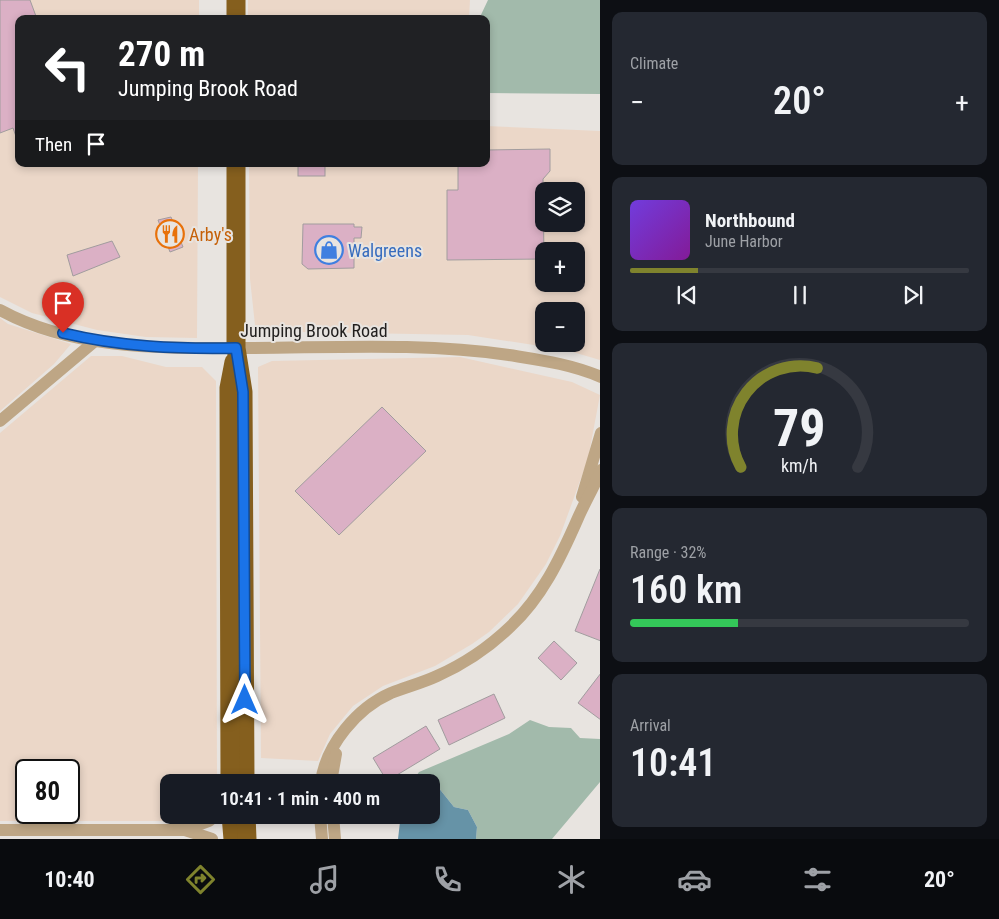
<!DOCTYPE html>
<html lang="en">
<head>
<meta charset="utf-8">
<style>
	:root { --surface:#171b24; --page:#242831; --text:#f1f3f6; --muted:#9ea1a6; --line:#363941; --accent:#7f832d }
	body { margin:0; font-family:"Roboto Condensed",sans-serif; background:var(--page); color:var(--text); height:100vh; display:flex; flex-direction:column; font-size:19px; white-space:nowrap }
	* { box-sizing:border-box; margin:0 }
	p { font-size:16px; color:var(--muted) }
	.icon { flex:none; width:28px; height:28px; fill:none; stroke:currentColor; stroke-width:2; stroke-linecap:round; stroke-linejoin:round }
	.map { position:relative; flex:1; overflow:hidden }
	.details { display:flex; flex-direction:column; gap:12px; padding:12px; background:#0d0f14; width:399px }
	.details>* { flex:none }
	.hud { position:absolute; left:15px; top:15px; width:475px; height:152px; border-radius:10px; box-shadow:0 2px 8px #0003; background:#202124; color:#fff; overflow:hidden }
	.buttons { position:absolute; left:535px; top:182px; display:grid; gap:10px }
	.buttons a { display:grid; place-items:center; width:50px; height:50px; border-radius:10px; background:var(--surface); box-shadow:0 2px 8px #0003; font-size:25px }
	.speed { position:absolute; left:15px; top:759px; display:flex; gap:10px; font-size:25px; font-weight:700; text-align:center }
	.speed>* { display:grid; place-content:center; width:65px; height:65px; border-radius:50%; background:var(--surface); box-shadow:0 2px 8px #0003; line-height:1 }
	.speed .limit { border:2px solid #111; border-radius:8px; background:#fff; color:#111 }
	.pin { position:absolute; display:grid; place-items:center; width:42px; height:42px; color:#fff; margin:-51px -21px; border-radius:50% 50% 50% 0; rotate:-45deg; box-shadow:0 0 5px #0007 }
	.pin .icon { rotate:45deg }
	.me { position:absolute; width:55px; margin:-28px; rotate:0deg; stroke-linejoin:round; filter:drop-shadow(0 0 4px #0008) }
	.turn { display:flex; align-items:center; gap:18px; height:105px; padding:0 20px; font-size:22px }
	.turn .icon { width:65px; height:65px; stroke-width:2.5 }
	.turn b { display:block; font-size:35px; line-height:42px }
	.then { display:flex; align-items:center; height:48px; padding:0 20px; background:#0003; gap:10px; font-size:19px }
	.big { font-size:38px; font-weight:600; line-height:1.1 }
	.details .tile { flex:1; display:flex; flex-direction:column; justify-content:center; gap:8px; min-width:0; padding:0 18px; border-radius:10px; background:var(--page) }
	.details .dial { align-items:center; gap:0 }
	.dial svg { height:130px; overflow:visible; fill:none; stroke:var(--line); stroke-width:7; stroke-linecap:round; text-anchor:middle }
	.dial text { fill:var(--text); stroke:none }
	.song { display:flex; align-items:center; gap:15px }
	.cover { width:60px; height:60px; border-radius:8px; background:linear-gradient(135deg,hsl(260 70% 55%),hsl(290 70% 35%)) }
	.played { height:5px; border-radius:2px; background:linear-gradient(90deg,var(--accent) 20%,var(--line) 20%) }
	.keys { display:flex; justify-content:space-around; direction:ltr }
	.heat { display:flex; justify-content:space-between; align-items:center; font-size:28px; direction:ltr }
	.charge { height:8px; border-radius:4px; background:linear-gradient(90deg,#34c759 32%,var(--line) 0) }
	.trip { position:absolute; left:160px; top:774px; width:280px; height:50px; border-radius:10px; background:var(--surface); box-shadow:0 2px 8px #0003; font-weight:600; line-height:50px; text-align:center }
	.tabs { display:flex; height:80px; justify-content:space-around; align-items:center; background:#090b0e; color:var(--muted) }
	.tabs .icon { width:35px; height:35px }
	.tabs .on { color:var(--accent) }
	.tabs b { font-size:22px; color:var(--text) }
	main { display:flex; flex:1; min-height:0 }
	.map>svg:first-child { display:block }
	.commercial { fill:#ebd7c8; fill-rule:evenodd }
	.green { fill:#a2baab }
	.water { fill:#6693a7 }
	.building { fill:#dbb0c5; stroke:#a19c9e }
	.lines { fill:none; stroke-linecap:round; stroke-linejoin:round }
	.minor { stroke:#bea685; stroke-width:12 }
	.highway { stroke:#855f1e; stroke-width:19 }
	.route-casing { stroke:#114b97; stroke-width:12 }
	.route { stroke:#1a73e8; stroke-width:9 }
	.labels { text-anchor:middle; dominant-baseline:central; stroke-width:4; stroke-linejoin:round; paint-order:stroke }
	.food-label { font-size:18px; fill:#c56008; stroke:#e8e4e0; text-anchor:start }
	.shop-label { font-size:18px; fill:#366cbe; stroke:#e8e4e0; text-anchor:start }
	.street-label { font-size:18px; fill:#211f1e; stroke:#e8e4e0 }
</style>
</head>
<body>
<main>
<div class="map">
<svg width="601" height="839" viewBox="0 0 601 839">
	<rect width="100%" height="100%" fill="#e8e4e0"/>
	<g class="commercial">
		<polygon points="0,0 199,0 199,19 19,19 19,164 198,164 197,338 146,337 97,330 32,313 0,297"/>
		<polygon points="248,0 470,0 469,19 248,19"/>
		<path d="M486 126 600 131V360L566 350 468 335 303 332 255 325 250 279 249 164H486ZM544 191H576V224H544ZM544 251H576V284H544ZM544 311H576V344H544Z"/>
		<polygon points="0,318 8,324 71,344 54,364 0,411"/>
		<path d="M91 356H122L166 367H202L216 381 217 782H169V815H208L207 818 185 821H0V433ZM26 770H69V812H26Z"/>
		<polygon points="460,357 572,382 600,395 588,459 560,536 546,564 518,604 489,632 472,644 435,666 383,686 353,706 330,734 318,761 261,758 258,367 272,361"/>
	</g>
	<g class="green">
		<polygon points="488,0 600,0 600,94 486,93 486,19 479,19"/>
		<polygon points="530,720 549,727 571,728 580,738 600,739 600,782 552,839 476,839 477,827 468,810 454,807 438,787 431,793 431,782 412,782 419,772 509,734"/>
	</g>
	<polygon class="water" points="438,787 454,807 468,810 477,827 476,839 398,839 400,822 408,815 431,815 431,793"/>
	<g class="building">
		<polygon points="0,0 30,0 37,19 19,19 18,142 13,128 0,133"/>
		<polygon points="550,149 550,171 543,179 544,259 447,260 447,190 458,190 458,164 486,164 486,150"/>
		<rect x="298" y="164" width="27" height="12"/>
		<polygon points="171,217 183,247 170,252 158,220"/>
		<polygon points="303,224 354,224 354,227 362,227 361,238 354,238 354,268 308,269 302,264"/>
		<polygon points="112,241 120,257 73,276 67,255"/>
		<polygon points="382,407 426,451 339,535 295,491"/>
		<polygon points="600,569 601,569 601,641 575,631"/>
		<polygon points="554,641 577,663 561,680 538,658"/>
		<polygon points="601,673 601,720 578,703"/>
		<polygon points="494,694 505,718 449,745 438,720"/>
		<polygon points="426,726 440,749 387,781 373,758"/>
	</g>
	<g class="lines">
		<g class="minor">
			<path d="M0 310C73 350 160 348 240 348 329 348 420 342 509 355 540 360 571 364 601 377"/>
			<polyline points="0,421 95,341"/>
			<polyline points="582,497 601,433"/>
			<path d="M321 782C326 745 357 708 391 693 406 687 422 683 437 676 464 664 489 647 510 627 542 597 560 559 578 518 585 502 594 487 601 470"/>
			<polyline points="331,782 336,754"/>
			<polyline points="320,815 322,839"/>
			<polyline points="333,815 335,839"/>
			<polyline points="0,830 185,830 212,839"/>
			<polyline points="185,830 209,821 216,815"/>
		</g>
		<g class="highway">
			<polyline points="236,0 236,19"/>
			<polyline points="236,164 236,348 243,392 245,782"/>
			<polyline points="230,782 229,388 234,362"/>
			<polyline points="231,815 233,839"/>
			<polyline points="246,815 247,839"/>
		</g>
	</g>
	<g class="lines">
		<defs>
			<path id="route" d="M63 333C121 347 177 349 236 348L243 392 245 700"/>
		</defs>
		<use href="#route" class="route-casing"/>
		<use href="#route" class="route"/>
	</g>
	<defs>
		<symbol id="restaurant-ring" viewBox="-11 -11 22 22"><circle r="9.5" fill="#e8e4e0" stroke="#e8710a" stroke-width="1.5"/><path d="M-5-6h1v4h1v-4h1v4h1v-4h1v5L-1.5 .5V6h-2V.5L-5-1ZM5-6V6H3V1.5H1.5Q1.5-4 5-6Z" fill="#e8710a"/></symbol>
		<symbol id="shop-ring" viewBox="-11 -11 22 22"><circle r="9.5" fill="#e8e4e0" stroke="#3f7fe0" stroke-width="1.5"/><path d="M-5-2.5h2.3a2.7 3.5 0 0 1 5.4 0H5L5.5 6h-11ZM-1.5-2.5h3a1.5 2.3 0 0 0-3 0Z" fill="#3f7fe0"/></symbol>
	</defs>
	<g fill-rule="evenodd">
		<use href="#restaurant-ring" x="154" y="218" width="32" height="32"/>
		<use href="#shop-ring" x="313" y="234" width="32" height="32"/>
	</g>
	<g class="labels">
		<g class="food-label">
			<text x="189" y="234">Arby's</text>
		</g>
		<g class="shop-label">
			<text x="348" y="250">Walgreens</text>
		</g>
		<g class="street-label">
			<text x="314" y="330">Jumping Brook Road</text>
		</g>
	</g>
</svg>
<div class="buttons">
<a><svg class="icon" aria-label="layers" viewBox="0 0 24 24"><path d="M12 4l9 5-9 5-9-5zM3 14l9 5 9-5"/></svg></a>
<a>+</a>
<a>−</a>
</div>
<div class="speed"><div class="limit">80</div></div>
<div class="pin" style="left:63px;top:333px;background:#d93025"><svg class="icon" aria-label="arrive" viewBox="0 0 24 24"><path d="M6 21V4h12l-3 4 3 4H6"/></svg></div>
<svg class="me" style="left:245px;top:700px" viewBox="-20 -20 40 40"><path d="M0-17L14 15 0 8-14 15z" fill="#1a73e8" stroke="#fff" stroke-width="4"/></svg>
<div class="trip">10:41 · 1 min · 400 m</div>
<div class="hud">
<div class="turn"><svg class="icon" aria-label="left" viewBox="0 0 24 24"><path d="M17 20v-9H6M10 6l-5 5 5 5"/></svg><div><b>270 m</b>Jumping Brook Road</div></div>
<div class="then">Then<svg class="icon" aria-label="arrive" viewBox="0 0 24 24"><path d="M6 21V4h12l-3 4 3 4H6"/></svg></div>
</div>
</div>
<section class="details">
<div class="tile"><p>Climate</p>
<div class="heat"><a>−</a><b class="big">20°</b><a>+</a></div>
</div>
<div class="tile">
<div class="song"><i class="cover"></i><div><b>Northbound</b><p>June Harbor</p></div></div>
<div class="played"></div>
<div class="keys"><svg class="icon" aria-label="previous" viewBox="0 0 24 24"><path d="M18 5L8 12l10 7zM5 5v14"/></svg><svg class="icon" aria-label="pause" viewBox="0 0 24 24"><path d="M8 5v14M16 5v14"/></svg><svg class="icon" aria-label="next" viewBox="0 0 24 24"><path d="M6 5l10 7-10 7zM19 5v14"/></svg></div>
</div>
<div class="tile dial"><svg viewBox="0 0 100 80">
<path d="M14 69A42 42 0 1 1 86 69"/>
<path d="M14 69A42 42 0 0 1 61 8" stroke="#7f832d"/>
<text x="50" y="56" font-size="32" font-weight="700">79</text>
<text x="50" y="72" font-size="11">km/h</text>
</svg></div>
<div class="tile"><p>Range · 32%</p><b class="big">160 km</b><div class="charge"></div></div>
<div class="tile"><p>Arrival</p><b class="big">10:41</b></div>
</section>
</main>
<nav class="tabs">
<b>10:40</b>
<svg class="icon on" aria-label="directions" viewBox="0 0 24 24"><path d="M12 3l9 9-9 9-9-9zM9 14v-3h6M13 9l2 2-2 2"/></svg>
<svg class="icon" aria-label="music" viewBox="0 0 24 24"><path d="M9 18V5l10-2v13"/><circle cx="6" cy="18" r="3"/><circle cx="16" cy="16" r="3"/></svg>
<svg class="icon" aria-label="phone" viewBox="0 0 24 24"><path d="M5 4h4l2 5-3 2q2 4 5 5l2-3 5 2v4C11 20 4 13 5 4z"/></svg>
<svg class="icon" aria-label="climate" viewBox="0 0 24 24"><path d="M12 3v18M4 7l16 10M4 17L20 7"/></svg>
<svg class="icon" aria-label="car" viewBox="0 0 24 24"><path d="M5 17H2v-5l4-1 3-4h7l3 4 3 1v5h-3M9 17h6M6 11h13"/><circle cx="7" cy="17" r="2"/><circle cx="17" cy="17" r="2"/></svg>
<svg class="icon" aria-label="filters" viewBox="0 0 24 24"><path d="M4 7h16M4 17h16"/><circle cx="9" cy="7" r="2"/><circle cx="15" cy="17" r="2"/></svg>
<b>20°</b>
</nav>
</body>
</html>
